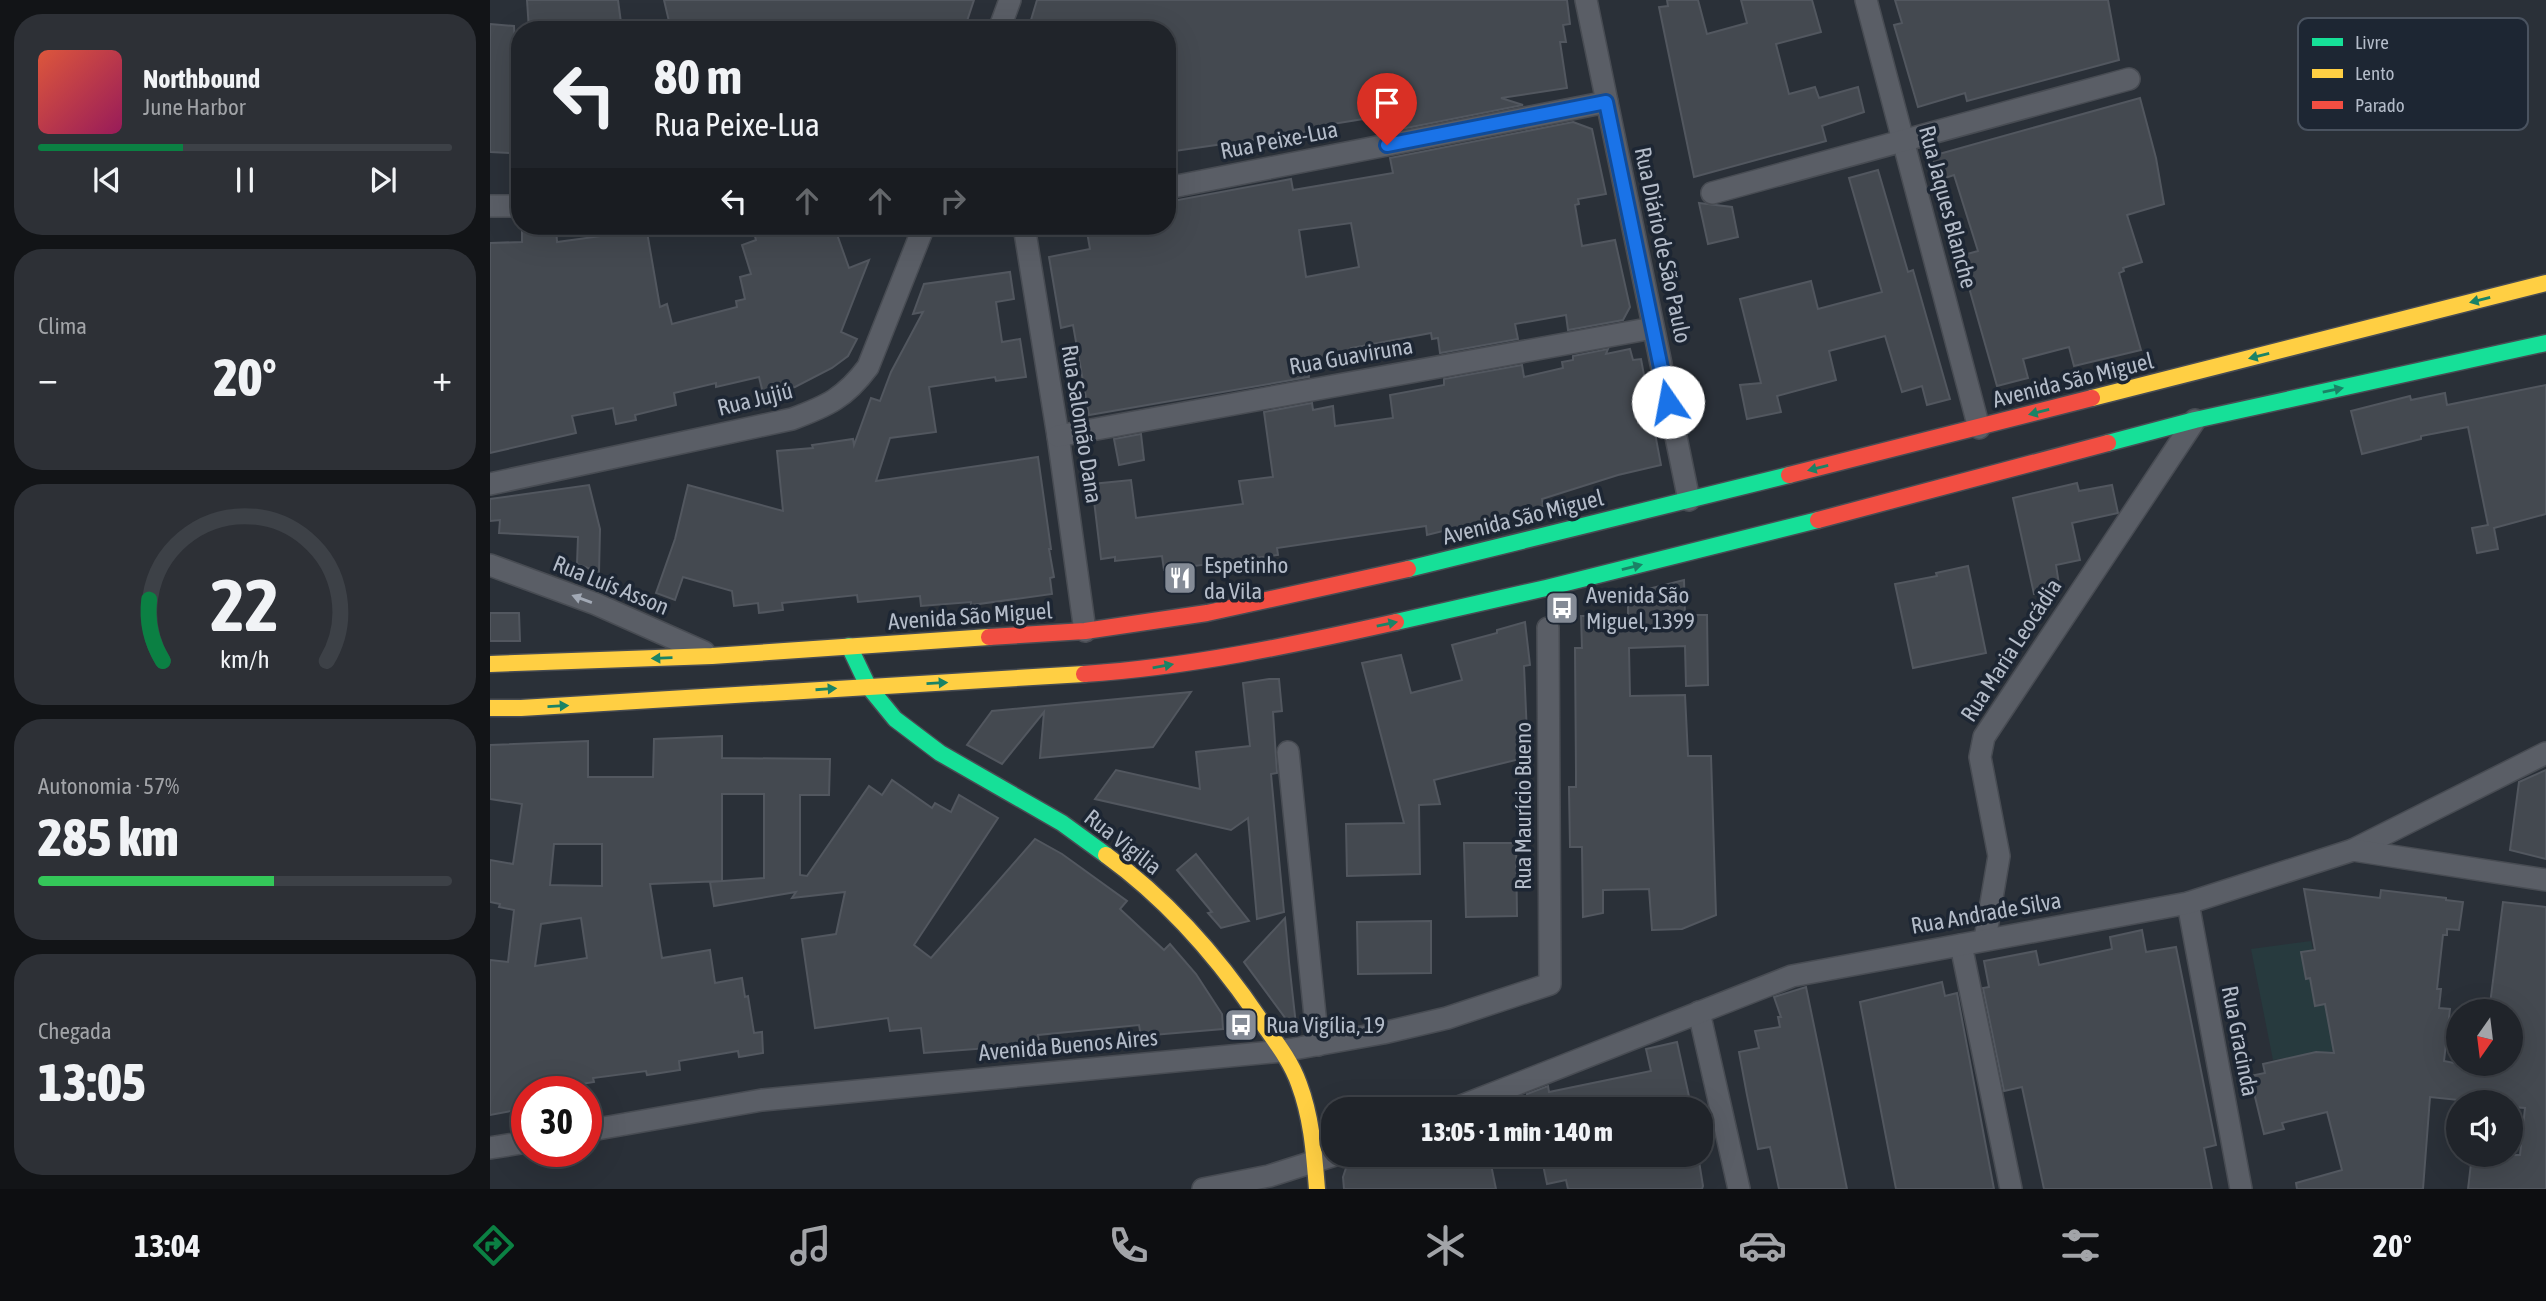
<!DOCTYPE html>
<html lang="pt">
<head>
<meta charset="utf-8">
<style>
	:root { --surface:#20242a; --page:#2d3036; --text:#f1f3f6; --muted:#a2a4a8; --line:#3d4147; --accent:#0b8043 }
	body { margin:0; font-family:"Asap Condensed",sans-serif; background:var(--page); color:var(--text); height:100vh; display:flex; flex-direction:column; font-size:26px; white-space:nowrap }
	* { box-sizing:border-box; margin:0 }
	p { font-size:23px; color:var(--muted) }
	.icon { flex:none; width:38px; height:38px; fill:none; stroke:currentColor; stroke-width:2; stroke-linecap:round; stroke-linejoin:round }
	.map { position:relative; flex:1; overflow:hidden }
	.side { display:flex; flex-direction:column; gap:14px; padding:14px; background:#121417; width:490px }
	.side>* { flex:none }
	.guide { position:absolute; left:21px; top:21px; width:665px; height:214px; border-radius:28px; box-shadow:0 7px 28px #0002,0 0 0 2px var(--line); background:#20242a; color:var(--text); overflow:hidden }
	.needle { width:46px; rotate:194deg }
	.fabs { position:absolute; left:1956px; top:999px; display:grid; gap:14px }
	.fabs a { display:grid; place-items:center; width:77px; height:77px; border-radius:50%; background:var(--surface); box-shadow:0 7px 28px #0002,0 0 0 2px var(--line); font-size:35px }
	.speed { position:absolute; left:21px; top:1076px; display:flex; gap:14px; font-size:35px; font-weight:700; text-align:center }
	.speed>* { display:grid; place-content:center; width:91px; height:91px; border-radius:50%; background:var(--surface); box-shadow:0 7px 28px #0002,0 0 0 2px var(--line); line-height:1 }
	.speed .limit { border:10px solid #d22; background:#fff; color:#111 }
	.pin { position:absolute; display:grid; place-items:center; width:60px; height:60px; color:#fff; margin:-72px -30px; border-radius:50% 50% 50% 0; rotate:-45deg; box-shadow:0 0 7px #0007 }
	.pin .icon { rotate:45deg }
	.me { position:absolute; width:77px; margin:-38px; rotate:348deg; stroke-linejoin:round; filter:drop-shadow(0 0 5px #0008) }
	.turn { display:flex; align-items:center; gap:24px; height:147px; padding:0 28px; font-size:32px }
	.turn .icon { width:91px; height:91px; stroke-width:2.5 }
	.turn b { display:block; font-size:49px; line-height:60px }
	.lanes { display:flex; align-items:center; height:66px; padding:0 28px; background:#0003; justify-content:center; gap:35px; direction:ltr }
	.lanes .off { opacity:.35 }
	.big { font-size:52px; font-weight:800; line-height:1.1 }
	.side .card { flex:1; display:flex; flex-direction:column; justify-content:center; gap:10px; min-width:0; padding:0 24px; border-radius:28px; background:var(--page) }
	.side .dial { align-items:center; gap:0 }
	.dial svg { height:182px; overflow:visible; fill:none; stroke:var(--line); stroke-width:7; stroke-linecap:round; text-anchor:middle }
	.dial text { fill:var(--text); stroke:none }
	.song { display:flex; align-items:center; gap:21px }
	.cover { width:84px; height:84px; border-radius:10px; background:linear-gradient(135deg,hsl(10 70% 55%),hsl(330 70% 35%)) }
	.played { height:7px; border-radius:4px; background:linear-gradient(90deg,var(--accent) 35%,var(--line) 35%) }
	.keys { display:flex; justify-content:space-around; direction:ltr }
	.heat { display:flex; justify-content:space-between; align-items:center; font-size:38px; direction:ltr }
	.charge { height:10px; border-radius:5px; background:linear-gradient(90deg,#34c759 57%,var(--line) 0) }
	.trip { position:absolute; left:831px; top:1097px; width:392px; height:70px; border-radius:28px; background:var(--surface); box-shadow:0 7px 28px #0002,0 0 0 2px var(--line); font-weight:800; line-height:70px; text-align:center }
	.dock { display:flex; height:112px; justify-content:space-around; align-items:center; background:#0d0e11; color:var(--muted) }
	.dock .icon { width:49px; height:49px }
	.dock .active { color:var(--accent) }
	.dock b { font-size:32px; color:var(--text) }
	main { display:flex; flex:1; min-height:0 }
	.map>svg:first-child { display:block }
	.green { fill:#273a3e }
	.building { fill:#444950; stroke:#52575f; stroke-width:2; fill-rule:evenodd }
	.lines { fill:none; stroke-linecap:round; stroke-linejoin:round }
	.street-casing { stroke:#484c53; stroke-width:24 }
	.fast-casing { stroke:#484c53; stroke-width:19 }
	.slow-casing { stroke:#484c53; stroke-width:19 }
	.jam-casing { stroke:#484c53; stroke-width:19 }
	.street { stroke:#5a5e66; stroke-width:21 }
	.fast { stroke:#16e098; stroke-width:16 }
	.slow { stroke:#ffcf43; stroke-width:16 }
	.jam { stroke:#f24e42; stroke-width:16 }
	.oneway { fill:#1a8366 }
	.oneway2 { fill:#a2a9b5 }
	.route-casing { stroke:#114b97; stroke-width:18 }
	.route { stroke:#1a73e8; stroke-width:12 }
	.labels { text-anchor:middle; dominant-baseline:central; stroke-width:7; stroke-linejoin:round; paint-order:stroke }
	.street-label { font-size:23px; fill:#b4bcc9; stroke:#1d2633 }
	.poi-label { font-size:23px; fill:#b4bcc9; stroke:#1d2633; text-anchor:start }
	.key { fill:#1d2633; stroke:#4a5360; stroke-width:2 }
	.key-label { font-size:19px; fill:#b4bcc9 }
</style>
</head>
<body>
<main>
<section class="side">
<div class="card">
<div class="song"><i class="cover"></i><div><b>Northbound</b><p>June Harbor</p></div></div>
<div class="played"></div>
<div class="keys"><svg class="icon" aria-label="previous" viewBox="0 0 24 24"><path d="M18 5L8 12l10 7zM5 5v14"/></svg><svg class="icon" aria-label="pause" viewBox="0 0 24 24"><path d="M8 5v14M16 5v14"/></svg><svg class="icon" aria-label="next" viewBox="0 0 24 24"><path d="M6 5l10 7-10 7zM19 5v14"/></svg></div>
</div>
<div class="card"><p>Clima</p>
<div class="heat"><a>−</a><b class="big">20°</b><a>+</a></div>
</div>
<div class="card dial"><svg viewBox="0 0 100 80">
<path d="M14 69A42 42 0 1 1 86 69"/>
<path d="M14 69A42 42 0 0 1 8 42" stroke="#0b8043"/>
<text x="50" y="56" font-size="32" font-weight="700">22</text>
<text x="50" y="72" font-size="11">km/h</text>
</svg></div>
<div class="card"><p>Autonomia · 57%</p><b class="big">285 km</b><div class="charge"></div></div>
<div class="card"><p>Chegada</p><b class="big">13:05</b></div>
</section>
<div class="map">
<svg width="2056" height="1189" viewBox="0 0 2056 1189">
	<rect width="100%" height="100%" fill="#2a3038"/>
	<polygon class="green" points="1821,941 1845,1051 1783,1060 1761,949"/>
	<g class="building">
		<polygon points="37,0 128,0 132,30 39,30"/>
		<polygon points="174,0 484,0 474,30 181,30"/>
		<polygon points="547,0 1077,0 1080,24 1073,25 1076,42 1070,42 1077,88 1011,98 1033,105 896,132 895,128 887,129 886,117 830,126 831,130 677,152 677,30 538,30"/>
		<polygon points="1177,0 1208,0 1217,34 1257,23 1251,0 1322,0 1331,32 1286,44 1299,94 1325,87 1329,98 1368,87 1374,112 1332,126 1336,141 1204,177 1169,7 1178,6"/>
		<polygon points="1405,0 1618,0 1629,60 1477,101 1475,93 1428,107 1404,25 1412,23"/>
		<polygon points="0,24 24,26 26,68 23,67 22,153 0,152"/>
		<polygon points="1650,98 1666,158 1674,204 1637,215 1652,262 1633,268 1634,271 1629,273 1651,350 1584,366 1579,347 1533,359 1538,378 1507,386 1470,256 1488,251 1464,175 1449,180 1442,156"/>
		<path d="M1083 122 1102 129 1116 194 1088 199 1089 204 1085 205 1092 246 1125 240 1140 307 1133 320 1078 330 1076 315 1025 324 1028 339 950 353 948 338 942 339 941 333 861 348 862 354 817 364 819 377 599 415 583 325 571 328 559 257 600 249 596 226H677V202L801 179 803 190 903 173 900 158ZM861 223 869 267 816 277 809 230Z"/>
		<polygon points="1388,170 1418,272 1423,270 1460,399 1437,405 1432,386 1412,392 1395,336 1339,351 1346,380 1287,396 1291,412 1257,419 1250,385 1271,383 1250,299 1321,281 1328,309 1392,292 1359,178"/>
		<polygon points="1209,203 1242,207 1248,237 1218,244"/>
		<polygon points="32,226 66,227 67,242 126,234 125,226 156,226 170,307 177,304 182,324 247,307 246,301 255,299 250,277 261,274 252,245 266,240 262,226 344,226 359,268 379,260 351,332 367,339 358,356 342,368 305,387 273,393 269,377 226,387 226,383 184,393 186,405 145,415 146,420 126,424 123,408 82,416 86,433 0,453 0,243 32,242"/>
		<polygon points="520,272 524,299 506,302 512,342 530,339 536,377 506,381 505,377 439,387 446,432 400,438 386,481 548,457 561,549 559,549 564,577 560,578 562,594 481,605 481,602 431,606 430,596 368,602 367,595 292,603 293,610 269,613 268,603 244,606 242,591 193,577 185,600 166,593 185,539 198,485 293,511 287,451 323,448 322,445 363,439 364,445 381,398 390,401 401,372 433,312 423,314 434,284"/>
		<polygon points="1118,349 1116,354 1140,349 1143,360 1151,359 1171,465 1128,475 1052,499 1053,506 937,535 936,526 787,548 788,555 674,570 672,556 625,561 625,557 611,559 602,484 641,480 646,518 753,504 749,481 783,477 774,412 822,403 823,410 843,406 845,426 903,418 900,395 954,385 954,379 1032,365 1034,377 1073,368 1072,362 1083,360 1083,356"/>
		<polygon points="2056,385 2056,514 2004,528 2008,549 1987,553 1982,528 1998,525 1978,427 1931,436 1931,439 1872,454 1861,411 1920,396 1921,400 1955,393 1957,405"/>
		<polygon points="651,434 654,460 629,465 624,439"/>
		<polygon points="1587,483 1589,491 1622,485 1628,513 1582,523 1590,560 1566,565 1570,591 1544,594 1523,498"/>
		<polygon points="99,485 110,529 109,572 87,564 88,537 9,533 10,520 0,521 0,499"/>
		<polygon points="1478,566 1496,653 1423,668 1405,584 1447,576 1446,573"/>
		<polygon points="1194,580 1195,615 1217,615 1218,685 1196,686 1195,646 1139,648 1140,696 1195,695 1198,756 1221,756 1226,915 1192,929 1162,930 1159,889 1113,890 1113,913 1093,917 1092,847 1080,847 1079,787 1086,787 1086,771 1085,648 1092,648 1091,616 1138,616 1138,594"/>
		<polygon points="0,613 29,613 30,641 0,641"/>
		<polygon points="1035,622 1040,665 1034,666 1038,757 944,780 950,804 929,805 930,874 857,876 856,824 914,823 872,663 911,655 921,693 972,680 962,645 1007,633 1007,630"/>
		<polygon points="779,679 789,679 792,711 783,712 787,773 781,774 794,912 767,919 758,818 741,830 605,799 626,770 710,789 706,752 760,746 753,683"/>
		<polygon points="701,692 663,747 550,758 554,712 512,764 477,745 502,711"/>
		<path d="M232 736V758L340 759 339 795H310V875L317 876 379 786 392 795 402 780 442 808 445 803 461 812 469 795 508 818 424 945 441 958 545 839 572 854 637 901 630 909 674 950 680 944 706 974 732 1014 733 1029 651 1036 649 1025 548 1035 549 1044 434 1053 431 1028 400 1031 398 1018 325 1028 312 939 346 934 355 892 302 898 306 892 224 906 220 882 274 878V794H232V881L160 884 172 958 220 950 225 983 252 978 255 997 258 996 264 1033 272 1032 273 1053 249 1057 248 1051 189 1061 190 1070 157 1075 156 1071 103 1078 104 1082 85 1085 86 1092H37V1108L0 1115V960L18 962 24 910 9 907 10 904 0 902V860L23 864 32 804 0 799V745L98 741V777H163L164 739ZM64 844H112V886L60 885ZM91 918 97 958 45 966 51 924Z"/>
		<polygon points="2056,770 2056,859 2020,850 2029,782"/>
		<polygon points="974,843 1026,843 1027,916 976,917"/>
		<polygon points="706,854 759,921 731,928 718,913 722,912 687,870"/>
		<polygon points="1814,889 1890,898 1891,890 1956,898 1956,900 1973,902 1969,930 1957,929 1957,935 1953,935 1947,989 1951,989 1949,1008 1960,1009 1954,1061 1969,1064 2021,1064 2021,1012 1999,1012 2013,902 2056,907 2056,1189 1978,1189 1982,1155 2030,1155 2035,1108 2022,1107 2023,1102 1988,1102 1940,1097 1933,1189 1807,1189 1806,1183 1852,1170 1837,1112 1792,1123 1794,1129 1774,1134 1760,1076 1775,1073 1773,1064 1826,1052 1844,1053 1835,1004 1825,1006 1820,978 1816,979 1811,952 1825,950"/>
		<polygon points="795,918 799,962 807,1034 754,962"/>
		<polygon points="941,921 941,973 868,974 867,922"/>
		<polygon points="1652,930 1656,952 1686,947 1726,1145 1714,1148 1722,1189 1554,1189 1532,1087 1514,1091 1493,988 1499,987 1494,961 1546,951 1549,965 1622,949 1620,937"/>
		<polygon points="1452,982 1455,996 1467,993 1504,1189 1406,1189 1370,1002"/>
		<polygon points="1316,987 1333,1069 1357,1189 1289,1189 1280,1147 1268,1149 1257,1095 1249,1052 1269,1048 1265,1031 1290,1027 1288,1017 1291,1017 1284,997"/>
		<polygon points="1187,1042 1202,1110 1024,1110 1023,1100 1037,1096 1037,1094 1058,1086 1059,1092 1161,1071 1156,1049"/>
		<polygon points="881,1155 999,1155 1006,1189 854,1189 853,1177 857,1165"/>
		<polygon points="1051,1155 1208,1155 1213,1186 1212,1189 1078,1189 1076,1180 1057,1184"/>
	</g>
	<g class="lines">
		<defs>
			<g id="street">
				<polyline points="1096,0 1199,500"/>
				<polyline points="1376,0 1489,428"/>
				<polyline points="509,30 520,0"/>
				<polyline points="677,188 1117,102"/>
				<polyline points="1222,193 1639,79"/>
				<polyline points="0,206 30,206"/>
				<polyline points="534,226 568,436 595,631"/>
				<polyline points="568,436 1163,328"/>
				<path d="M0 484 302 419C337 406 355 398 378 367L434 226"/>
				<polyline points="0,565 106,604 214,652"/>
				<polyline points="798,752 828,1045"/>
				<polyline points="1863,850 2056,753"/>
				<polyline points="1698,903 1751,1189"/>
				<polyline points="1495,939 1509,856 1490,757 1494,737 1705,420"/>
				<polyline points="1471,945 1521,1189"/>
				<polyline points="1209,1012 1249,1189"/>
				<polyline points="961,1110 1302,976 1698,903 1863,850 2056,880"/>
				<polyline points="96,1131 272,1100 792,1051 893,1033 957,1018 1060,984 1058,628"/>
				<polyline points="0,1148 37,1142"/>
				<polyline points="713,1189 779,1176 845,1155"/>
			</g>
			<g id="fast">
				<polyline points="1618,443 1705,420 2056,343"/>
				<polyline points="918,569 1299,475"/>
				<polyline points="906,622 1056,588 1328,520"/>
				<polyline points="359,646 378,686 405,719 450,753 572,823 616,855"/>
			</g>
			<g id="slow">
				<polyline points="1602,398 2056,283"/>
				<polyline points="0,664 222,656 499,637"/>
				<polyline points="0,708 31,708 594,674"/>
				<path d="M616 855C678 900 728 957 771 1021 785 1041 801 1061 809 1084 822 1119 824 1153 827 1189"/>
			</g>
			<g id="jam">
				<polyline points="1299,475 1602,398"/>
				<polyline points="1328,520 1618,443"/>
				<polyline points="499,637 595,631 717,613 918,569"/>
				<path d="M594 674C699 667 803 645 906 622"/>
			</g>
		</defs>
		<use href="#street" class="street-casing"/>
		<use href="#fast" class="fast-casing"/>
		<use href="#slow" class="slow-casing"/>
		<use href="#jam" class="jam-casing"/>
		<use href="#street" class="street"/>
		<use href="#fast" class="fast"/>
		<use href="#slow" class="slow"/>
		<use href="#jam" class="jam"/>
	</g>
	<defs><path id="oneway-solid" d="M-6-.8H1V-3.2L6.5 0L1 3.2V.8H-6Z" transform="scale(1.75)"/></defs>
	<g class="oneway">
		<use href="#oneway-solid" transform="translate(1990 300) rotate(166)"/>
		<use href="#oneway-solid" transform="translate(1769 356) rotate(166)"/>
		<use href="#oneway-solid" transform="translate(1843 390) rotate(-12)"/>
		<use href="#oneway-solid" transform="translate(1549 412) rotate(166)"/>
		<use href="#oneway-solid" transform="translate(1328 468) rotate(166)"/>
		<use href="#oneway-solid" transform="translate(1142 567) rotate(-14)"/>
		<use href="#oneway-solid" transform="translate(897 624) rotate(-12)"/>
		<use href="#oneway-solid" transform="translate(172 658) rotate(178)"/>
		<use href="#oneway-solid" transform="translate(673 666) rotate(-10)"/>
		<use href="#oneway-solid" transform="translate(447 683) rotate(-3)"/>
		<use href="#oneway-solid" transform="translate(336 689) rotate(-4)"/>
		<use href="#oneway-solid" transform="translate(68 706) rotate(-3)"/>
	</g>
	<use class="oneway2" href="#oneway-solid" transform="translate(92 599) rotate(-160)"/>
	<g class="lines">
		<defs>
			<polyline id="route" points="897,145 1116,102 1178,402"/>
		</defs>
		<use href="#route" class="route-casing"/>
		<use href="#route" class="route"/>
	</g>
	<defs>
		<symbol id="restaurant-square" viewBox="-11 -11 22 22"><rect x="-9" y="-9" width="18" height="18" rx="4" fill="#848b96" stroke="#1d2633"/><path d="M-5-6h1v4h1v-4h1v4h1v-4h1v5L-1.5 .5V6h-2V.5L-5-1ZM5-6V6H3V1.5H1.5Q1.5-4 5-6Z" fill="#fff"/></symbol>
		<symbol id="bus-square" viewBox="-11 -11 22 22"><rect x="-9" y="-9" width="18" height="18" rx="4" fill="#848b96" stroke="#1d2633"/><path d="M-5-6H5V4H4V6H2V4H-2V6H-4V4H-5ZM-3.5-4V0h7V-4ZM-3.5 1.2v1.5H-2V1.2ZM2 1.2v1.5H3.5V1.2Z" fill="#fff"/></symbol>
	</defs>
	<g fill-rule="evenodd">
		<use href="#restaurant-square" x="671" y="559" width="38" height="38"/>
		<use href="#bus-square" x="1053" y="589" width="38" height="38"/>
		<use href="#bus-square" x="732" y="1006" width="38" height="38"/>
	</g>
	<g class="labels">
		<g class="street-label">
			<text transform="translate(789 140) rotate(-11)">Rua Peixe-Lua</text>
			<text transform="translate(1458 207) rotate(75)">Rua Jaques Blanche</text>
			<text transform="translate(1173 245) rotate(78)">Rua Diário de São Paulo</text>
			<text transform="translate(861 356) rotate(-10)">Rua Guaviruna</text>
			<text transform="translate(1583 380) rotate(-14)">Avenida São Miguel</text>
			<text transform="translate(265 399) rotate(-14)">Rua Jujiú</text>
			<text transform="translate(592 424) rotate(81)">Rua Salomão Dana</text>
			<text transform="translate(1033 517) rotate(-14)">Avenida São Miguel</text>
			<text transform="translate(121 585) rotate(22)">Rua Luís Asson</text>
			<text transform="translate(480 616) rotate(-4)">Avenida São Miguel</text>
			<text transform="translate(1521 650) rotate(-57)">Rua Maria Leocádia</text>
			<text transform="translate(1033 806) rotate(-90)">Rua Maurício Bueno</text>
			<text transform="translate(633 842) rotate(38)">Rua Vigilia</text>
			<text transform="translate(1496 913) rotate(-10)">Rua Andrade Silva</text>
			<text transform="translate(1750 1041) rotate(79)">Rua Gracinda</text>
			<text transform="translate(578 1045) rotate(-5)">Avenida Buenos Aires</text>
		</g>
		<g class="poi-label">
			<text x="714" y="565">Espetinho<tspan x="714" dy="26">da Vila</tspan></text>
			<text x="1096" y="595">Avenida São<tspan x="1096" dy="26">Miguel, 1399</tspan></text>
			<text x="776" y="1025">Rua Vigília, 19</text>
		</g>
	</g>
	<rect x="1808" y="18" width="230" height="112" rx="10" class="key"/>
	<rect x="1822" y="38" width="31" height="8" fill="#16e098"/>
	<rect x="1822" y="69" width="31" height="9" fill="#ffcf43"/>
	<rect x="1822" y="101" width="31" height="8" fill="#f24e42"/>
	<g class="key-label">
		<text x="1865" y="49">Livre</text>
		<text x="1865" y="80">Lento</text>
		<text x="1865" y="112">Parado</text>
	</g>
</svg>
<div class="fabs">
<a><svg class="needle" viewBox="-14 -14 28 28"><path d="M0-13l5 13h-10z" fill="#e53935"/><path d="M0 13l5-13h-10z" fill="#a2a4a8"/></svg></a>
<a><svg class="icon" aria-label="sound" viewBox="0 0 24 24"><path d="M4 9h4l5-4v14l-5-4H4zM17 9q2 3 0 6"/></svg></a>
</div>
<div class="speed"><div class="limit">30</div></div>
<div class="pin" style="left:897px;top:145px;background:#d93025"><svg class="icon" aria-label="arrive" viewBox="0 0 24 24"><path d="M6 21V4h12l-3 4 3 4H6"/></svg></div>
<svg class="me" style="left:1178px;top:402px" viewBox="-20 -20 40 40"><circle r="19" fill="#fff"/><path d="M0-13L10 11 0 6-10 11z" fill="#1a73e8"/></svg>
<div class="trip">13:05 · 1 min · 140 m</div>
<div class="guide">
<div class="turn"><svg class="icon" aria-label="left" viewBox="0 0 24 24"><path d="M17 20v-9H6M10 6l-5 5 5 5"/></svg><div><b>80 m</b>Rua Peixe-Lua</div></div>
<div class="lanes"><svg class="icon" aria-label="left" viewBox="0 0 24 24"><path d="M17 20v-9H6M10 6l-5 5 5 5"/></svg><svg class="icon off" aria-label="ahead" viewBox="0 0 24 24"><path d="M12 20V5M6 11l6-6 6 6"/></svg><svg class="icon off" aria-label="ahead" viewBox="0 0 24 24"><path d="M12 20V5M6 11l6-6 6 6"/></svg><svg class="icon off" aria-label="right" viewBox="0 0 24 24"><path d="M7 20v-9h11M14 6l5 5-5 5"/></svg></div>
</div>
</div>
</main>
<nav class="dock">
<b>13:04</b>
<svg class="icon active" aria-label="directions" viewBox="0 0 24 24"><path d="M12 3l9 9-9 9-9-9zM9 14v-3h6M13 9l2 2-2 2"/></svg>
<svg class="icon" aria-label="music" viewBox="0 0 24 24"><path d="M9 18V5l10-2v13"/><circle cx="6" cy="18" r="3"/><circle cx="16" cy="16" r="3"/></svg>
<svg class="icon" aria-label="phone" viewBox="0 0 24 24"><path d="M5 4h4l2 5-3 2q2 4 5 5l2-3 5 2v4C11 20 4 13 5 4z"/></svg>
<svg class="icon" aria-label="climate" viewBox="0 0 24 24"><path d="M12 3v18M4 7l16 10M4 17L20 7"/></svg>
<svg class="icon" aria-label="car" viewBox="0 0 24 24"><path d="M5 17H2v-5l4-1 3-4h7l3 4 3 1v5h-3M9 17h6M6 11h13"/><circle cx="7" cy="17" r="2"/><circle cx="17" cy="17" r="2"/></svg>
<svg class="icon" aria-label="filters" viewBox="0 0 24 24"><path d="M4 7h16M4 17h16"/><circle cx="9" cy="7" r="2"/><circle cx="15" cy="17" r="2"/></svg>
<b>20°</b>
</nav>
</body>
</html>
